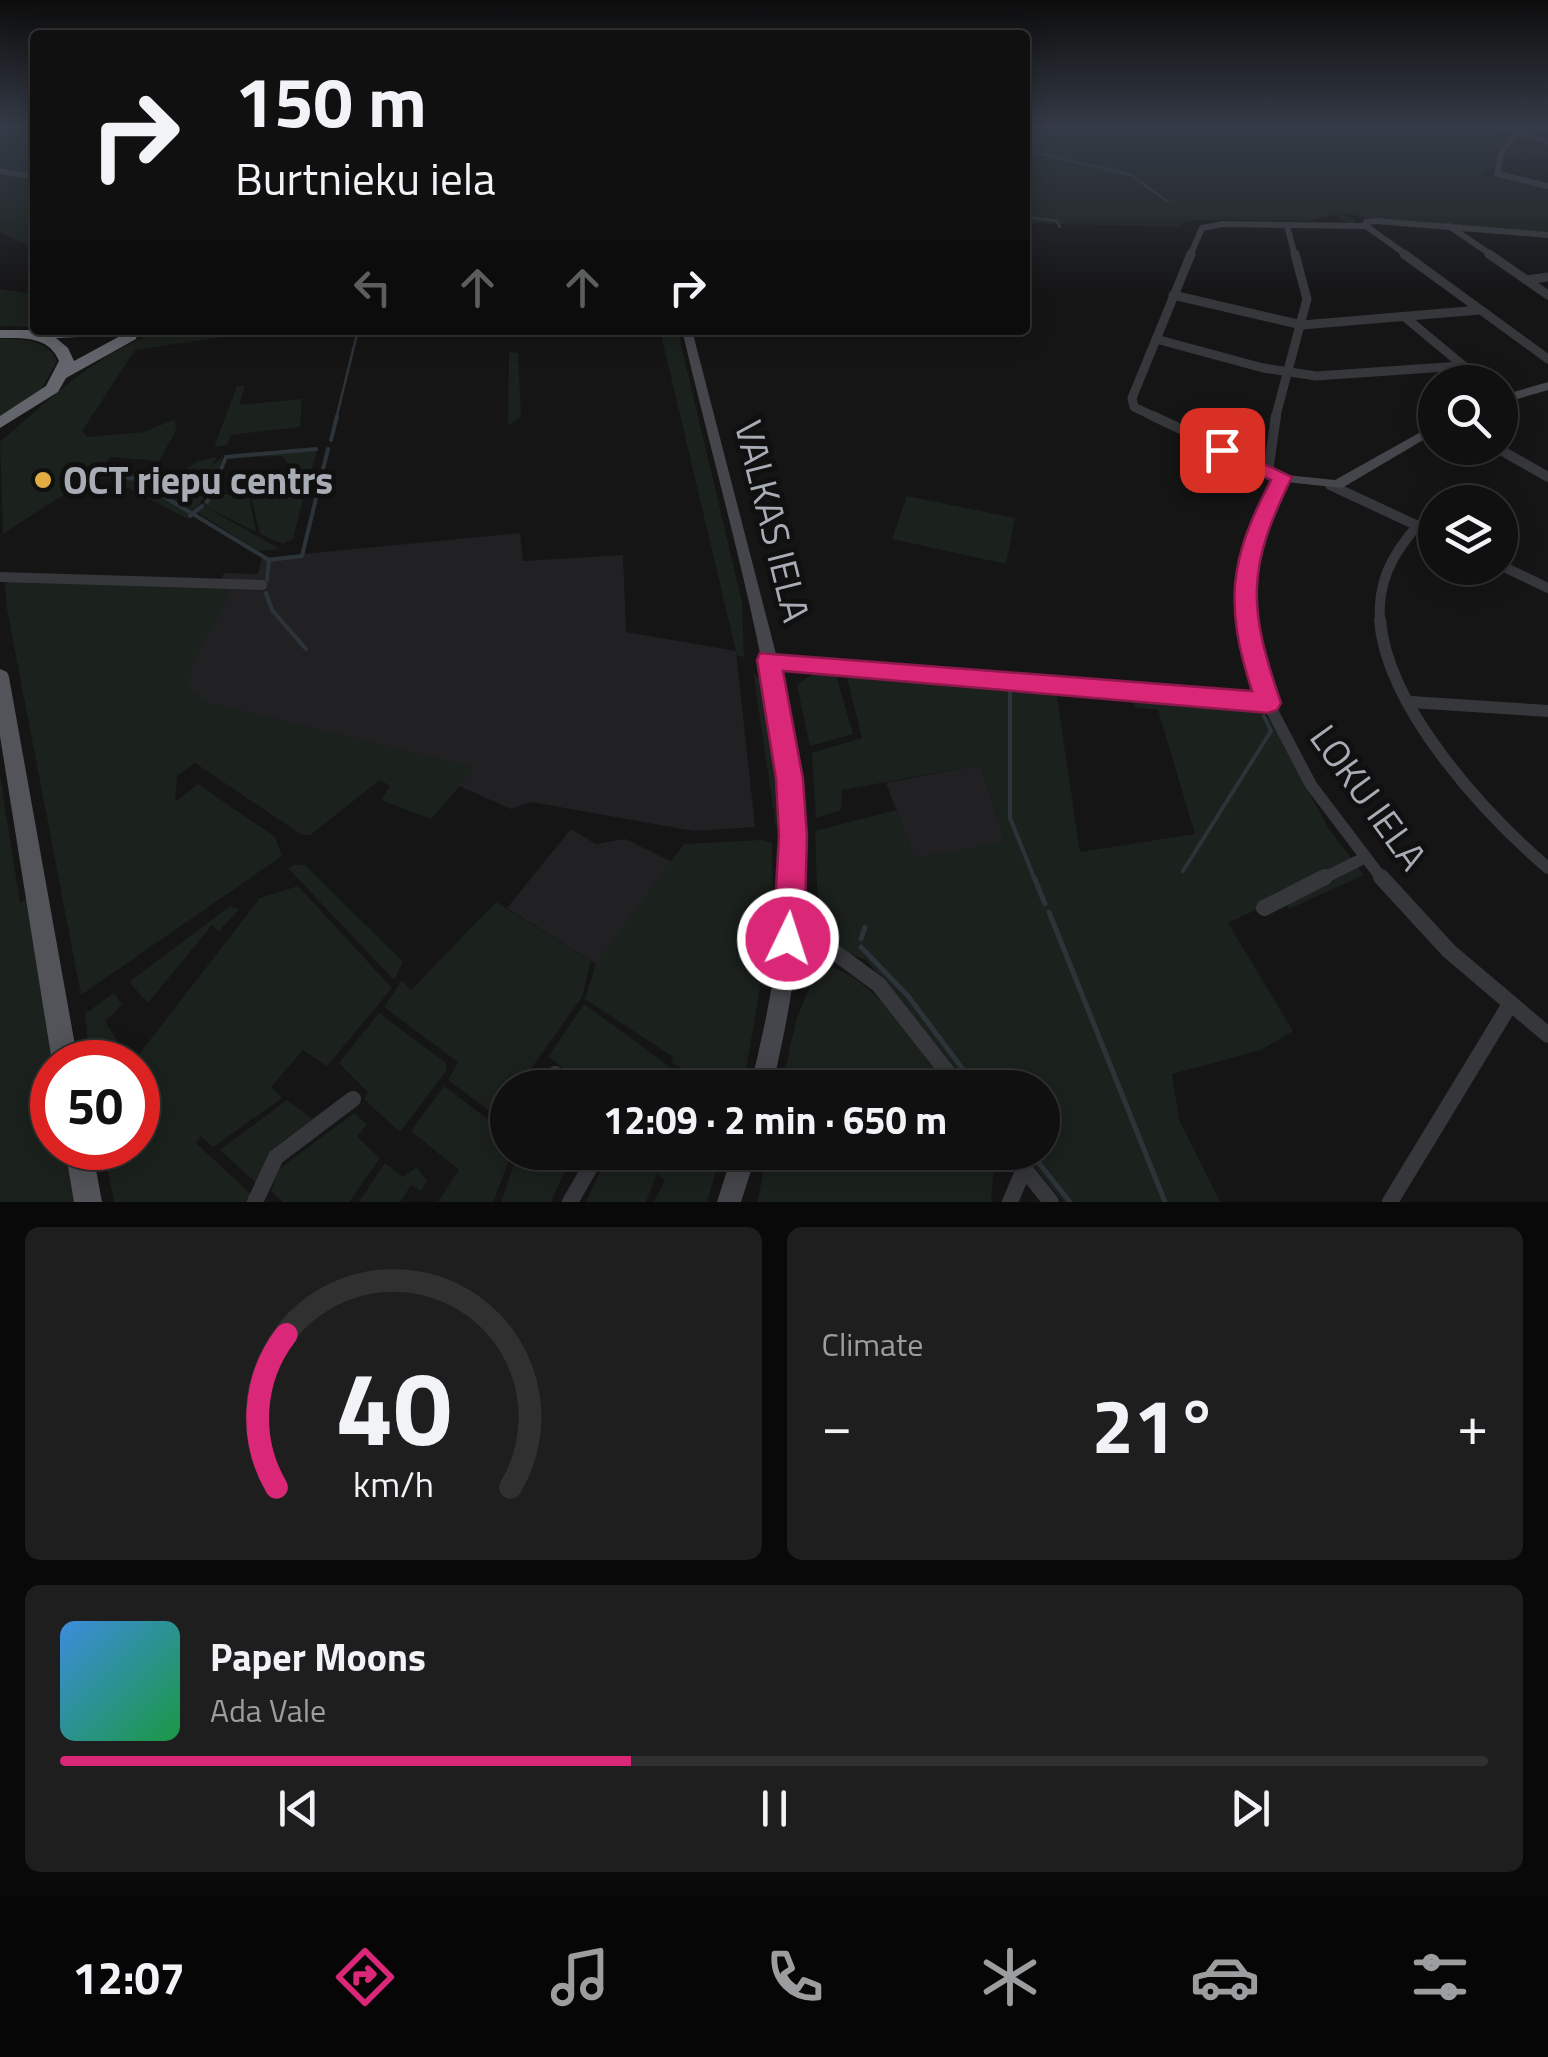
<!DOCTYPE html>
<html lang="en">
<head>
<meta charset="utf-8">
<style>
	:root { --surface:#101010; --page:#1e1e1e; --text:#f1f3f6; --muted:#9c9d9f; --line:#303030; --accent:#db2777 }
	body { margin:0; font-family:"Titillium Web",sans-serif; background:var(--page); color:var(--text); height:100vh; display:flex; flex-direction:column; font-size:38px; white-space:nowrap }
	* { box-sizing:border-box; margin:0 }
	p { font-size:32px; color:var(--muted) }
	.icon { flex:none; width:55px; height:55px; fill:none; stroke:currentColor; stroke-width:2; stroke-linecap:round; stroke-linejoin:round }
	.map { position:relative; height:1202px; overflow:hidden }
	.drawer { display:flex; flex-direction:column; gap:25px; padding:25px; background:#090909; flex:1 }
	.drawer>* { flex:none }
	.banner { position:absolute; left:30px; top:30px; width:1000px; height:305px; border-radius:10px; box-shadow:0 5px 25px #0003,0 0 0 2px var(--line); background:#101010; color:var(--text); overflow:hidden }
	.tools { position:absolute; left:1418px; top:365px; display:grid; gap:20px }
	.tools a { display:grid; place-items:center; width:100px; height:100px; border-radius:50%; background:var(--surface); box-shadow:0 5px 25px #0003,0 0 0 2px var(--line); font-size:50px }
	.speed { position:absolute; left:30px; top:1040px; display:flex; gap:20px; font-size:50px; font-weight:700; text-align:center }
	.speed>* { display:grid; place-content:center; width:130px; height:130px; border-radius:50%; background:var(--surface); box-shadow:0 5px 25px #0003,0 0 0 2px var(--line); line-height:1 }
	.speed .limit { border:15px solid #d22; background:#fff; color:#111 }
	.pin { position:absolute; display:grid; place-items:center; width:85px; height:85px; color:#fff; margin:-42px; border-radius:20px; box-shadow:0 5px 15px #0006 }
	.me { position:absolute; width:110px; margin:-55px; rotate:4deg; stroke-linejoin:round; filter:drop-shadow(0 0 8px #0008) }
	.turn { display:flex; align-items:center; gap:35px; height:210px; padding:0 40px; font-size:45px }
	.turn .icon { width:130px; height:130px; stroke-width:2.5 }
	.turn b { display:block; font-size:70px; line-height:85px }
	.lanes { display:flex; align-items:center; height:95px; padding:0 40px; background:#0003; justify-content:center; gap:50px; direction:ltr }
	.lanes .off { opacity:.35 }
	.big { font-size:75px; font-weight:700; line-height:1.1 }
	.drawer .card { flex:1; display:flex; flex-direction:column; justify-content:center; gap:15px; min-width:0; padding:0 35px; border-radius:15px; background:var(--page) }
	.drawer .dial { align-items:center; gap:0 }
	.dial svg { height:260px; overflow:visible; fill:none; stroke:var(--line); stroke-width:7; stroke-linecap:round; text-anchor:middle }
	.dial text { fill:var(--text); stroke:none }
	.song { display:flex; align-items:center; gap:30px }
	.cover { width:120px; height:120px; border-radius:15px; background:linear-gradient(135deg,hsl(210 70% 55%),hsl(140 70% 35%)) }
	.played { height:10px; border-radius:5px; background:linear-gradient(90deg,var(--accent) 40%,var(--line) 40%) }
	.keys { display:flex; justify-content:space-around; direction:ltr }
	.heat { display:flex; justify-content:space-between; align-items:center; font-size:55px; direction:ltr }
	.drawer .tiles { flex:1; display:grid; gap:25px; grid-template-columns:1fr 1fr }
	.card:last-child { grid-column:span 2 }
	.trip { position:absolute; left:490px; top:1070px; width:570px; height:100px; border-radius:50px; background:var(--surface); box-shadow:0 5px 25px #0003,0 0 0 2px var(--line); font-weight:700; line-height:100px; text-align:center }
	.dock { display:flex; height:160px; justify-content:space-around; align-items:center; background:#060606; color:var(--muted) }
	.dock .icon { width:70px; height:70px }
	.dock .selected { color:var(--accent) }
	.dock b { font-size:45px; color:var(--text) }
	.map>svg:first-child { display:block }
	.built { fill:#212123 }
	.green { fill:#1b211c }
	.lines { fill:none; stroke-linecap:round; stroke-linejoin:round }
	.stream-far2 { stroke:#2c3339; stroke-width:2.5 }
	.stream-far1 { stroke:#2c3339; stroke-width:4 }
	.stream { stroke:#2c3339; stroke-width:5 }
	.street-far4 { stroke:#36373b; stroke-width:6 }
	.street-far3 { stroke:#36373b; stroke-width:9 }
	.street-far2 { stroke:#36373b; stroke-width:10 }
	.street-far1 { stroke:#36373b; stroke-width:12 }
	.street { stroke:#36373b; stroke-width:16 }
	.secondary { fill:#44464b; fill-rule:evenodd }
	.primary { fill:#52545a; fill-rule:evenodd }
	.highway { fill:#63656c; fill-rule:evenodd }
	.wall { fill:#313134 }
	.building { fill:#3e3e42; stroke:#4e5054; stroke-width:2.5 }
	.route { fill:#db2777; stroke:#8e194d; stroke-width:2.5 }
	.poi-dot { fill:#e2ac41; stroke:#101011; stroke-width:4 }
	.labels { text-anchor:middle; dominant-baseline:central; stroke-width:10; stroke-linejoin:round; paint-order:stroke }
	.poi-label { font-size:38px; font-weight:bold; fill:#a8acb5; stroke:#101011; text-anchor:start }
	.street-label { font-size:38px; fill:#a8acb5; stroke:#101011 }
</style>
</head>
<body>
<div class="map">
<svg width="1548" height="1202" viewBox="0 0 1548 1202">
	<rect width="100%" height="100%" fill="#151516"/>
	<g class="built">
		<polygon points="520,533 523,561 623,555 626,632 736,651 755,827 694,831 531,802 511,809 396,758 165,701 224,573 258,574 262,558"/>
		<polygon points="980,765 1005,842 915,859 886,783"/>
		<polygon points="571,829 596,844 625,839 685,868 612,974 507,908"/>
	</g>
	<g class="green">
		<polygon points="0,126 35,126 35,249 0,232"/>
		<polygon points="1025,126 1496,126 1504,133 1504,144 1491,148 1499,153 1496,164 1480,175 1548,188 1548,234 1364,218 1340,212 1356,221 1350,225 1334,215 1311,221 1200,220 1183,222 1180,227 1025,223"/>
		<polygon points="0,289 35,294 35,327 0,326"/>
		<path d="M170 330H270L135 350 82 431 87 437 144 432 175 419 176 431 159 461 111 457 88 479 3 534 0 442C48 401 110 340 170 330Z"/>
		<polygon points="660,330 674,330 679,336 742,602 744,657 737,656"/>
		<path d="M0 339C22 339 46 338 57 361L41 390 0 416Z"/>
		<polygon points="509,352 518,353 521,417 508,425"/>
		<polygon points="237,386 245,386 239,405 302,399 300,427 231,435 227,445 214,447"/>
		<polygon points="318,448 303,498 277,485 290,467 282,456 231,458 233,454"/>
		<path d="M223 456C214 482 207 500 186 518L110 478 99 479 107 470 158 476 151 480 158 484 167 478 179 489 198 486 189 492C203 500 208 487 214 479L198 483 192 475 203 469 174 479 197 461 217 457 211 467Z"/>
		<polygon points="216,483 224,494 249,497 256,532 206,507 280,549 258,551 197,512"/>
		<polygon points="275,486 303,500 293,539 283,544 260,534 251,496"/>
		<polygon points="907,496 1015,518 1006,564 892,539"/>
		<path d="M14 580 228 587C231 615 190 643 189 687L207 702 476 767 431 819 381 800 390 786 380 780 310 835H302L195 763 177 776 175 802 198 784 275 837 282 856 81 995 7 609 5 584Z"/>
		<path d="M753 672C772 684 790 790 785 814 783 819 779 823 776 827Z"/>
		<polygon points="846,674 1056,691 1080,852 1195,834 1158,710 1134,707 1134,699 1251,709 1268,717 1329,829 1364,875 1289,909 1281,898 1228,923 1293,1031 1261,1050 1172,1074 1179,1120 1220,1202 1063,1202 1023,1153 1042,1152 1042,1088 971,1087 866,960 819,943 815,831 896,810 915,858 1005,841 980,765 842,790 841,810 816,818 812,753 862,738"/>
		<polygon points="811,675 836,675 853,734 810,746 797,685"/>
		<polygon points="0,775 20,903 35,893 65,1062 52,1062 52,1148 79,1148 88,1202 0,1202"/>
		<polygon points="761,840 772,843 773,907 746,1071 741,1087 688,1087 691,1075 671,1062 673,1057 585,999 596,963 684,844"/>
		<polygon points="294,865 305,865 403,962 394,980 288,868"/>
		<polygon points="298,886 392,988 327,1066 303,1050 271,1087 282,1098 213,1147 201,1136 196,1143 253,1196 252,1202 114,1202 106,1160 117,1148 138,1148 137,1057 260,898"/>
		<polygon points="496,902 591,961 582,997 518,1087 508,1088 507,1124 448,1080 458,1062 384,1007 402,980 411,990"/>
		<polygon points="230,906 239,909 219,931 212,925 148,1003 129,982"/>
		<path d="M819 966C867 965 923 1052 950 1088H781L797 1017Z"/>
		<polygon points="114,993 122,1005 105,1021 130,1062 90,1062 85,1014"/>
		<polygon points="584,1004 684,1077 682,1087 589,1087 548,1057"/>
		<polygon points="379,1013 446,1063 446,1071 400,1132 364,1099 368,1092 339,1063"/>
		<polygon points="444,1086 507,1134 508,1152 512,1153 493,1202 438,1202 459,1170 411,1131"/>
		<polygon points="287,1100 313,1119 276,1146 256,1183 220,1150"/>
		<polygon points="354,1113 367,1124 357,1137 380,1158 349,1202 283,1202 271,1191 279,1169"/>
		<polygon points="995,1152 991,1202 758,1202 766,1153"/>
		<polygon points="518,1153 573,1153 551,1202 501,1202"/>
		<polygon points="609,1153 665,1153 646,1202 586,1202"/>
		<polygon points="670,1153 721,1153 707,1202 654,1202 665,1181 658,1174"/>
		<polygon points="385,1163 403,1177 417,1167 427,1181 421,1191 411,1185 400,1202 359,1202"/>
	</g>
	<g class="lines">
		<g class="stream-far2">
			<polyline points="1025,150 1131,175 1168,202"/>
			<polyline points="1025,217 1057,221 1060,227"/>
			<polyline points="265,331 270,330"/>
			<polyline points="336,419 358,330"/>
		</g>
		<g class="stream-far1">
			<polyline points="331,440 337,416"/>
			<polyline points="104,473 135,479 269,560 267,580"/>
			<polyline points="207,502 226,457 316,449"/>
			<polyline points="190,516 202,506"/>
			<polyline points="269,560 302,556 328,449"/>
			<polyline points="266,593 272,610 306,649"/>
			<polyline points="1010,689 1010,818 1035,880"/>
			<polyline points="1183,871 1271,731 1264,716"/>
		</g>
		<g class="stream">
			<polyline points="1034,877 1045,904"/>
			<polyline points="1049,912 1165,1202"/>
			<polyline points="861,939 865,927"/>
			<polyline points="861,947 908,996 977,1088"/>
			<polyline points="1030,1152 1070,1202"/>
		</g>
		<g class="street-far4">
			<polyline points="1498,126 1548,142"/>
			<polyline points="1515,134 1501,153 1497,174 1548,186"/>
			<polyline points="0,171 35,177"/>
			<polyline points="1287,226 1295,256"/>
			<polyline points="1366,226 1408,256"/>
			<polyline points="1449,226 1493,256"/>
			<polyline points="1190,256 1202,228 1223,224 1366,226 1366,222 1376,221 1548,235"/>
		</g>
		<g class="street-far3">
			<polyline points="1404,254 1548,359"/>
			<polyline points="1489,254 1548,295"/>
			<polyline points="1526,280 1548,277"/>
			<polyline points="1173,295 1302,325 1480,310"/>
			<polyline points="1406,318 1483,382"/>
			<polyline points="1156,339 1263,368 1316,376 1461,366"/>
			<polyline points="1159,419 1134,407 1132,398 1191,254"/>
			<polyline points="1275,419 1307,299 1295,254"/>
		</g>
		<g class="street-far2">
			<polyline points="1153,416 1282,477"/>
			<polyline points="1497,448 1548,477"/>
			<polyline points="1268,471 1276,416"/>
			<polyline points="1330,485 1435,534"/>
			<polyline points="1500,565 1548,588"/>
			<polyline points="0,577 262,585"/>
			<path d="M1380 623C1377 583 1391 556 1417 526"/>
		</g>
		<g class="street-far1">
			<path d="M1380 620C1387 708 1484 813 1548 868"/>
			<polyline points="1411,702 1548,711"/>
			<polyline points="1268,703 1311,785 1383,880"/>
			<polyline points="1320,880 1364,858"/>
		</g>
		<g class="street">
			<polyline points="1381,877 1449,951 1548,1035"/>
			<polyline points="1264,908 1325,877"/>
			<polyline points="789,939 836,953 879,985 960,1088"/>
			<polyline points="546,1088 555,1074 575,1088"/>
			<polyline points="1011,1152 1051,1202"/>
			<polyline points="255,1202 276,1157 353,1099"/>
			<polyline points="570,1202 599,1152"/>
			<polyline points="1010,1202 1024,1169"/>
			<polyline points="1390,1202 1509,1006"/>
		</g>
		<g class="secondary">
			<path d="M682 330H692L776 654 1257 695C1231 606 1231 556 1277 474L1335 480 1435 424V433L1342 488 1286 482C1243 571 1247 610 1276 703L1274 708 1268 710 779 667C788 717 799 768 802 820 807 911 793 999 772 1088H750C769 1011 784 933 785 854 785 780 771 706 756 634 734 532 706 432 682 330Z"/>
			<polygon points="1548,382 1548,390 1500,404 1500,396"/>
			<polygon points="733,1152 757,1152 741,1202 717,1202"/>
		</g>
		<g class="primary">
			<polygon points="0,669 7,672 9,677 78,1062 52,1062 0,736"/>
			<polygon points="65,1148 92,1148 102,1202 74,1202"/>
		</g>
		<path class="highway" d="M0 330H154L137 335 136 339 66 378 58 392 0 428V416L46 386 59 361C49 336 23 338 0 338ZM122 335 74 361 68 348 56 338Z"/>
	</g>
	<polygon class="wall" points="1231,473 1259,474 1247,492 1226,483"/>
	<polygon class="building" points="1238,465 1259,474 1252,482 1231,473"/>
	<linearGradient id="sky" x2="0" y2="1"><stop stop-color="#0c0c0c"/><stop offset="0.43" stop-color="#353b47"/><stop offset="1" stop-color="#353b47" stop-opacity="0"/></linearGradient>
	<rect width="1548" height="294" fill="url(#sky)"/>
	<path class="route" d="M1222 444 1292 477C1246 569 1248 607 1281 703L1277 710 1268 713 783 671 803 779 807 836 804 939 799 950 788 954 778 950 773 939 779 836 776 779 757 660 760 653 1252 691C1224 604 1229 560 1271 480L1215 455V446Z"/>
	<circle class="poi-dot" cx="43" cy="480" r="10"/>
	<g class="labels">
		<g class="poi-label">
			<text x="63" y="480">OCT riepu centrs</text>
		</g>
		<g class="street-label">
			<text transform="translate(773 521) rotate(76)">VALKAS IELA</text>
			<text transform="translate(1369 797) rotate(54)">LOKU IELA</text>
		</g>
	</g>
</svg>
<div class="tools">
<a><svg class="icon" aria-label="search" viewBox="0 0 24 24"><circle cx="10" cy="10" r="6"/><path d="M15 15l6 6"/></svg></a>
<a><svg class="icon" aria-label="layers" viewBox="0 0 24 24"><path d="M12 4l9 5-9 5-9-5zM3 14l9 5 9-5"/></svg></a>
</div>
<div class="speed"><div class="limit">50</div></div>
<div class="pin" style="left:1222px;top:450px;background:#d93025"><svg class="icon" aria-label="arrive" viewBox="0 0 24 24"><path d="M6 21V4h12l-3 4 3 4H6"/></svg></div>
<svg class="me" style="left:788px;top:939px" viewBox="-20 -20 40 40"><circle r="17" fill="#db2777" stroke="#fff" stroke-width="3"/><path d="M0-11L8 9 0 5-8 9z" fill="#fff"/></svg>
<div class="trip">12:09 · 2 min · 650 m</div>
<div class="banner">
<div class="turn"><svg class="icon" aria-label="right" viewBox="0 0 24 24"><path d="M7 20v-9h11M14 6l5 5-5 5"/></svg><div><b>150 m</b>Burtnieku iela</div></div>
<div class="lanes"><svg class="icon off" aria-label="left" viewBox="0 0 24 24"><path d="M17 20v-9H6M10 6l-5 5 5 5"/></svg><svg class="icon off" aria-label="ahead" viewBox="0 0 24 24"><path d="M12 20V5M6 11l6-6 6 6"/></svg><svg class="icon off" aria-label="ahead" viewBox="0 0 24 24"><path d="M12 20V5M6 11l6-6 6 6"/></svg><svg class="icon" aria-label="right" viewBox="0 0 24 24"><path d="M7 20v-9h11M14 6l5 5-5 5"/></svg></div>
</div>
</div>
<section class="drawer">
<div class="tiles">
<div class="card dial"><svg viewBox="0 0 100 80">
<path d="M14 69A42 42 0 1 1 86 69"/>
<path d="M14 69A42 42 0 0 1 17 22" stroke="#db2777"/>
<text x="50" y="56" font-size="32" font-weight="700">40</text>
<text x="50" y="72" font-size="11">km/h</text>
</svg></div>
<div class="card"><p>Climate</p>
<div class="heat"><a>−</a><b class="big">21°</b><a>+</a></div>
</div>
<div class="card">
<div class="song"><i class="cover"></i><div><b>Paper Moons</b><p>Ada Vale</p></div></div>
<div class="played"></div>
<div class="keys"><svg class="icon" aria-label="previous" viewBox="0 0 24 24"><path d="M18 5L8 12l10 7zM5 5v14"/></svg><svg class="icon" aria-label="pause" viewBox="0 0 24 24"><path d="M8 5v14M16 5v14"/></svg><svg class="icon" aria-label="next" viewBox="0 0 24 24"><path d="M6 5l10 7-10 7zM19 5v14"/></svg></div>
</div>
</div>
</section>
<nav class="dock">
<b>12:07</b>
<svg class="icon selected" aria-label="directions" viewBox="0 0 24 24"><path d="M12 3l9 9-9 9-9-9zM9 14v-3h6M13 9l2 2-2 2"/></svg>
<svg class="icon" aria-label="music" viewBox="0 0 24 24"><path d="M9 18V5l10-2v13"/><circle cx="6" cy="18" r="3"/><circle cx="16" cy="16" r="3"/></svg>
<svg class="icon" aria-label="phone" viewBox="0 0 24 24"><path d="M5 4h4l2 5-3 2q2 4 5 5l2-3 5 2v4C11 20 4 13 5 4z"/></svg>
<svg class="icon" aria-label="climate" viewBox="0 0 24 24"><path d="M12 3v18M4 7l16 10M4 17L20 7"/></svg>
<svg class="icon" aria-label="car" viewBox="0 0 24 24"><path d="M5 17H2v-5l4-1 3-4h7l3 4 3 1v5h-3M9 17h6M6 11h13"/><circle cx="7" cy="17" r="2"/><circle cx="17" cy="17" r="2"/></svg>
<svg class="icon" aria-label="filters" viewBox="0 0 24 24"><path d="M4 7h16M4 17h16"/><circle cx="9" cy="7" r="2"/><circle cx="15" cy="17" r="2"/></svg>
</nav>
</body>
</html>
